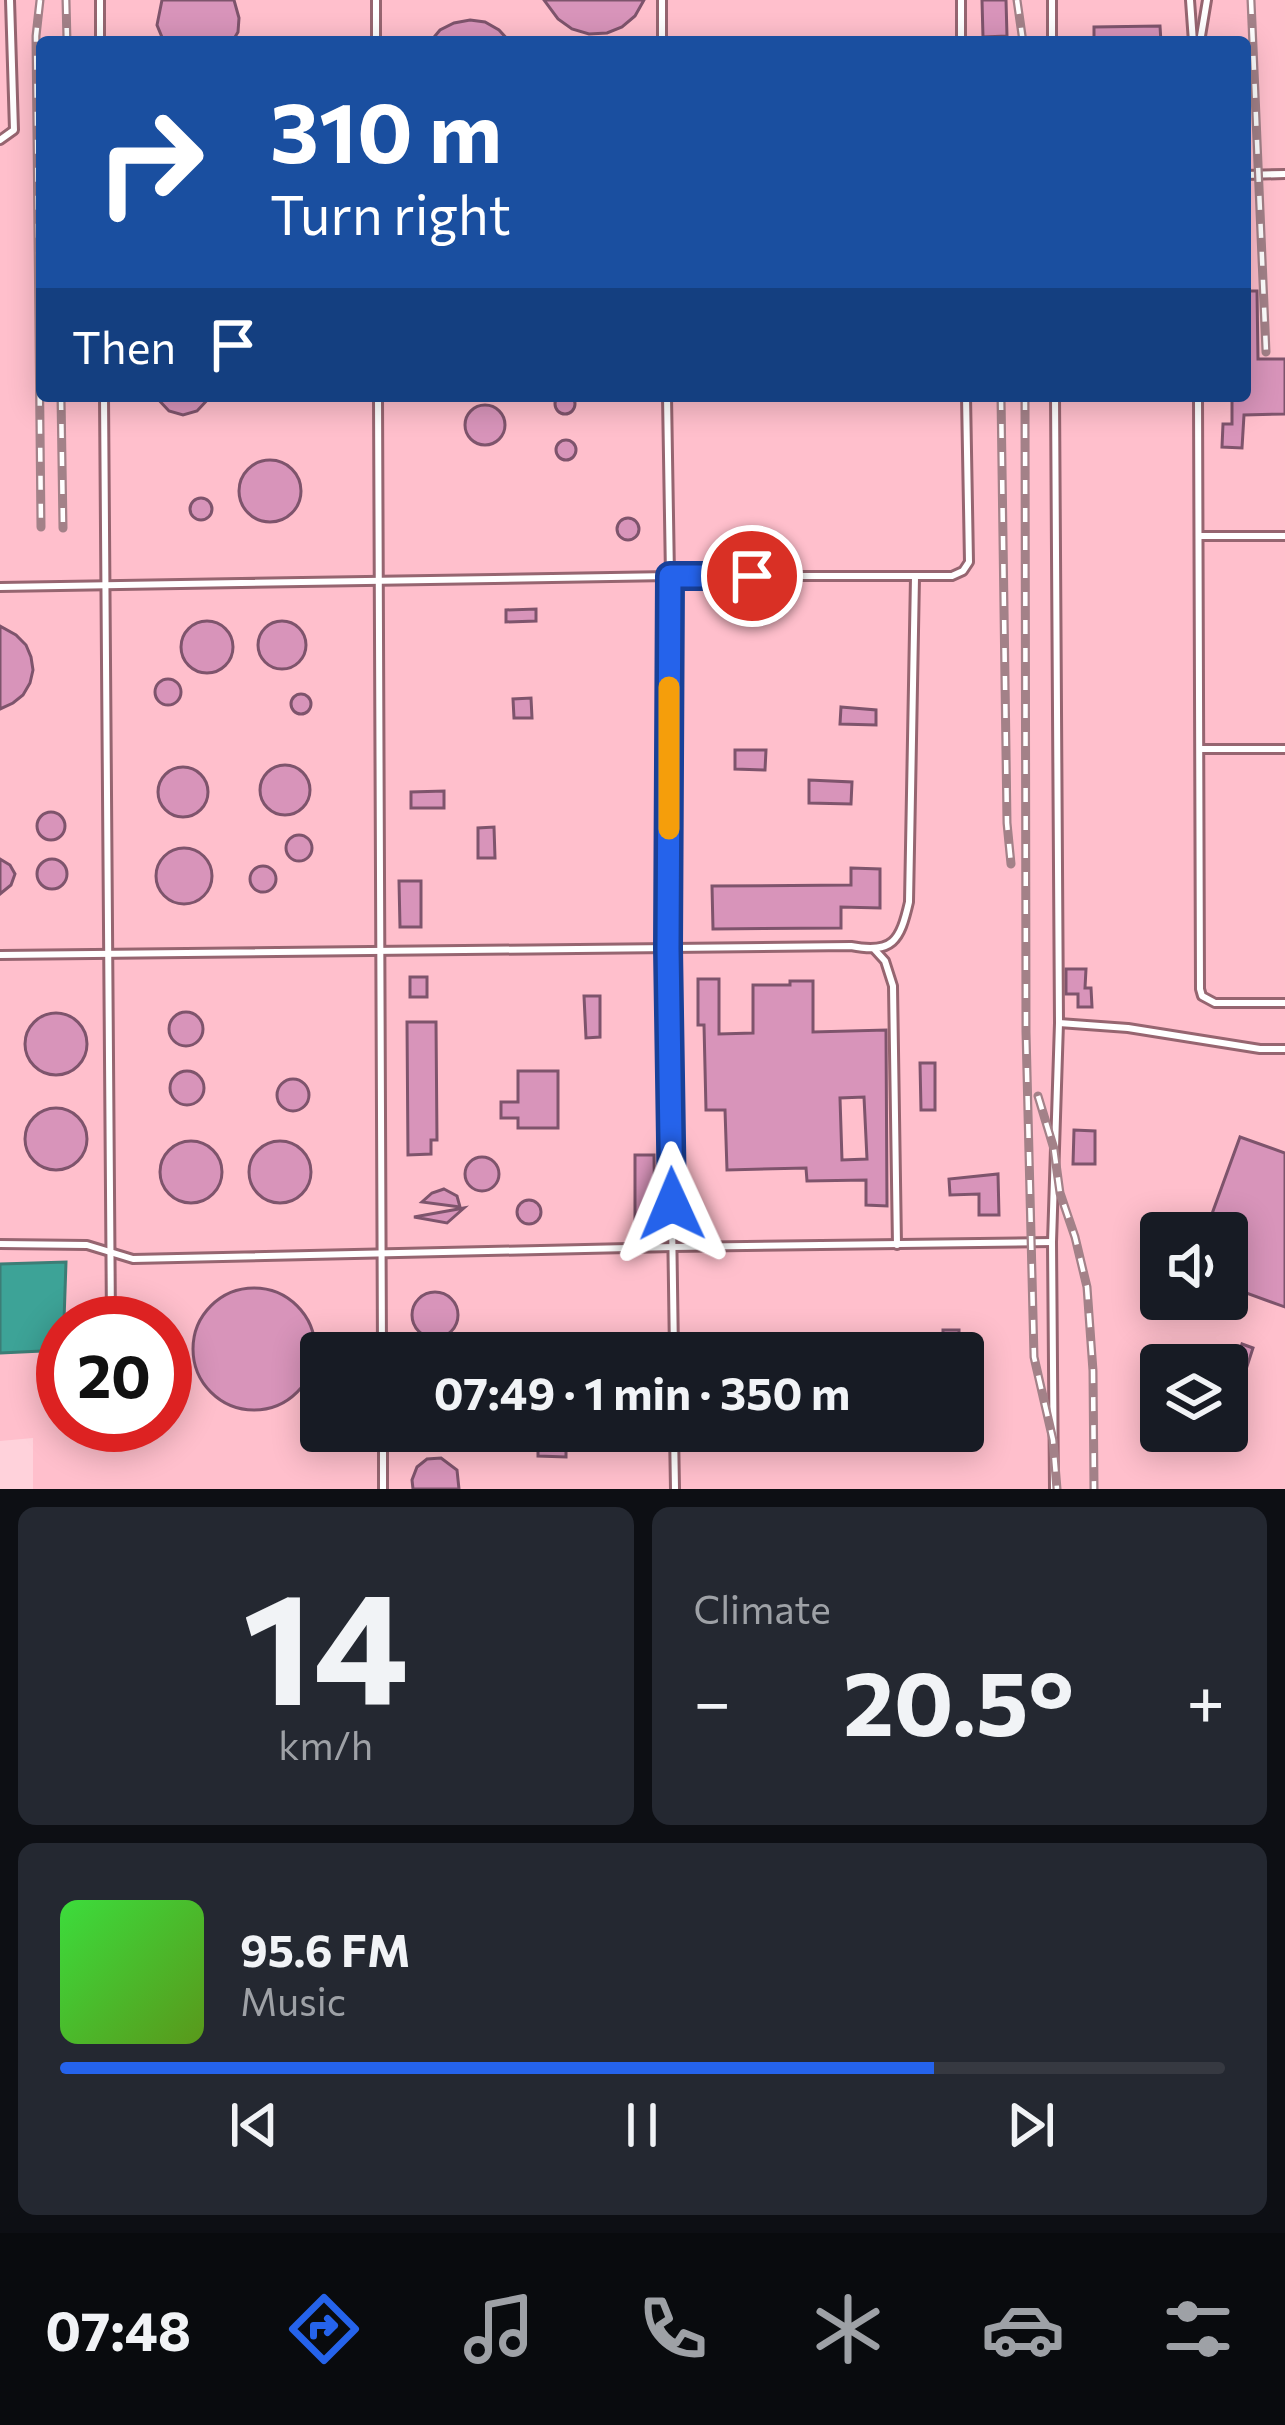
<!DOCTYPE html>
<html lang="en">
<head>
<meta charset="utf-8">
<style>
	:root { --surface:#171b24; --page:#242831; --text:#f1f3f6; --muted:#9ea1a6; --line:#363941; --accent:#2563eb }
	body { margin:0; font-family:Commissioner,sans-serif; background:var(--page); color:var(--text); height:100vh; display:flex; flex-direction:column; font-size:45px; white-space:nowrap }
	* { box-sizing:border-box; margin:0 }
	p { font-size:39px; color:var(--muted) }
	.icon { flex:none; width:66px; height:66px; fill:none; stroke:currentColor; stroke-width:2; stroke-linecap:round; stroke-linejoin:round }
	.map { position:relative; height:1489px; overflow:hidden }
	.panel { display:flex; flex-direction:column; gap:18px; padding:18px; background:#0d0f14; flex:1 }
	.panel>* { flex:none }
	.banner { position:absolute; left:36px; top:36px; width:1215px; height:366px; border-radius:12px; box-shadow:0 6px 30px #0003; background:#1a4fa0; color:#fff; overflow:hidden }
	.controls { position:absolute; left:1140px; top:1212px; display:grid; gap:24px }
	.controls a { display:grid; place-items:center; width:108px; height:108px; border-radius:12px; background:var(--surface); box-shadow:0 6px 30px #0003; font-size:60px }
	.speed { position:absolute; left:36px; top:1296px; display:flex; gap:24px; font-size:60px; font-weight:700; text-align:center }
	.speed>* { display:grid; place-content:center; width:156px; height:156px; border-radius:50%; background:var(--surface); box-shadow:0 6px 30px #0003; line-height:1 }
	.speed .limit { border:18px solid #d22; background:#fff; color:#111 }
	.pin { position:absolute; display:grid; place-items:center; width:102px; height:102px; color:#fff; margin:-51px; border:6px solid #fff; border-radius:50%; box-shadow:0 3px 12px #0007 }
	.me { position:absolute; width:132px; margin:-66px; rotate:359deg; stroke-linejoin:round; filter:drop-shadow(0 0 9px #0008) }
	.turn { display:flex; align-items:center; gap:42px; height:252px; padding:0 36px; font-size:54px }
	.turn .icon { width:156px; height:156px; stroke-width:2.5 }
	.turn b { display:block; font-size:84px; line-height:102px }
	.then { display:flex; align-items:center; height:114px; padding:0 36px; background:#0003; gap:24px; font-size:45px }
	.big { font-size:90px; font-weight:700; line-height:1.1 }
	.panel .tile { flex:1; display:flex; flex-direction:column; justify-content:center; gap:18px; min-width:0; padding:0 42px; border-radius:18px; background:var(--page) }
	.panel .dial { align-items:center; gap:0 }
	.dial b { font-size:156px; line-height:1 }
	.song { display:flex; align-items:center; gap:36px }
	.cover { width:144px; height:144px; border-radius:18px; background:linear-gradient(135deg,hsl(120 70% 55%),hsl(90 70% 35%)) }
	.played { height:12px; border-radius:6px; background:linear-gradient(90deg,var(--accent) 75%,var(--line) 75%) }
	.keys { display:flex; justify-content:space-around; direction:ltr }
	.heat { display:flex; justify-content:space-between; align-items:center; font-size:66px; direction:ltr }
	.panel .tiles { flex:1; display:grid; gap:18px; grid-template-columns:1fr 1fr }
	.tile:last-child { grid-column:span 2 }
	.trip { position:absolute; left:300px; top:1332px; width:684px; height:120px; border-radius:12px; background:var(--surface); box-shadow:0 6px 30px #0003; font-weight:700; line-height:120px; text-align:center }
	.menu { display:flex; height:192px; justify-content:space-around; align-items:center; background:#090b0e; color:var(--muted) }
	.menu .icon { width:84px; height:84px }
	.menu .selected { color:var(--accent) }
	.menu b { font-size:54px; color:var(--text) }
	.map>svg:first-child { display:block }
	.built { fill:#ffbfcc; fill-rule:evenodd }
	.water { fill:#3da397; stroke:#3c7d76; stroke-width:3 }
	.building { fill:#d894ba; stroke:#7e546c; stroke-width:3; fill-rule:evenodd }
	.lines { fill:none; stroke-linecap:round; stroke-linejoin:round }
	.lane-casing { stroke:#966570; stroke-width:12 }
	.lane { stroke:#fff; stroke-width:6 }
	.rail-casing { stroke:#a38188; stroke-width:9 }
	.rail { stroke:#fff; stroke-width:4.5; stroke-dasharray:14; stroke-linecap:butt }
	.route-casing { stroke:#184099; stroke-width:30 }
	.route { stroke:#2563eb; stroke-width:21 }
	.slow { stroke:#f59e0b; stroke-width:21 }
</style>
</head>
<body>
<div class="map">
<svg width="1285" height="1489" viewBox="0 0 1285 1489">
	<rect width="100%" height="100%" fill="#ffd2db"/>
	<path class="built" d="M0 0H1285V1489H33V1438L0 1441ZM42 42H1245V396H42ZM1161 1233H1227V1299H1161ZM63 1323H165V1425H63ZM321 1353H963V1431H321ZM1161 1365H1227V1431H1161Z"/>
	<polygon class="water" points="66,1262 63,1350 0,1353 0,1264"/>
	<g class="building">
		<polygon points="162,0 234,0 239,18 238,32 232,42 164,42 157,25"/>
		<polygon points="544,0 644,0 635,16 622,27 607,33 589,34 572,29 558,19"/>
		<polygon points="982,0 1006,0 1007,36 983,37"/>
		<polygon points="470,20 485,22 499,30 510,42 430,42 440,30 454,23"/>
		<polygon points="1160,26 1161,42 1094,42 1094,27"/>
		<polygon points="1245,291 1257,291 1258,359 1285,359 1285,414 1244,415 1242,448 1222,447 1223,424 1232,424 1232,396 1245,396"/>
		<circle cx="565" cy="404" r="10"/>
		<polygon points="155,396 211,396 197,411 183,415 169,411"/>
		<circle cx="485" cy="425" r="20"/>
		<circle cx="566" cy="450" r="10"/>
		<circle cx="270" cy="491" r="31"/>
		<circle cx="201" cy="509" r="11"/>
		<circle cx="628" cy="529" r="11"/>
		<polygon points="536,609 536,621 506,622 506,610"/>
		<circle cx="282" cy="645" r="24"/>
		<circle cx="207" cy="647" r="26"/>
		<polygon points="0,626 16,635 26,645 31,657 33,670 30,683 23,695 13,703 0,709"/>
		<circle cx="168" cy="692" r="13"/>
		<circle cx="301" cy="704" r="10"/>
		<polygon points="531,698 532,718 514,718 513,699"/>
		<polygon points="841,707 876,710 876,725 840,724"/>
		<polygon points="735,750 766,750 765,770 735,769"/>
		<circle cx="285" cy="790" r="25"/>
		<circle cx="183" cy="792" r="25"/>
		<polygon points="809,780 852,782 851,804 809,803"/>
		<polygon points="444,791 444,808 411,808 411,792"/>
		<circle cx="51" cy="826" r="14"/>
		<polygon points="494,827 495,858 478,858 478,828"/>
		<circle cx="299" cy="848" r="13"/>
		<circle cx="184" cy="876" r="28"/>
		<circle cx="52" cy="874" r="15"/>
		<polygon points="0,859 10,865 15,874 11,885 0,894"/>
		<circle cx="263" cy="879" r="13"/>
		<polygon points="851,868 880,869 880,908 841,907 841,928 713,929 712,886 851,885"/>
		<polygon points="399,881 421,881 421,927 400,927"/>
		<polygon points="1066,969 1086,969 1085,988 1091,988 1092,1007 1078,1007 1078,994 1066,994"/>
		<rect x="410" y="977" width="17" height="20"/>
		<path d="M698 979H719V1034L753 1033V985H790V981H813V1032L886 1030 887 1206 866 1205V1180L807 1181 806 1168 727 1170 725 1110H706L704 1025H698ZM864 1097 867 1159 842 1160 840 1098Z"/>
		<polygon points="584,996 600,996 600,1037 586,1038"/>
		<circle cx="186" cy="1029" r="17"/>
		<circle cx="56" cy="1044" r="31"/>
		<polygon points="407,1022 436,1022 437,1140 431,1140 431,1154 408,1155"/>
		<polygon points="920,1063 935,1063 935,1110 921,1110"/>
		<circle cx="187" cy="1088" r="17"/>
		<polygon points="518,1071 558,1071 558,1128 518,1128 518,1118 501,1118 501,1102 518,1102"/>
		<circle cx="293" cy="1095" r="16"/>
		<circle cx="56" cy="1139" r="31"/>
		<polygon points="1074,1130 1095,1131 1095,1164 1073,1164"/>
		<polygon points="1240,1137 1285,1153 1285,1307 1227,1286 1227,1233 1205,1233"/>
		<circle cx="191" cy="1172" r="31"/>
		<circle cx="280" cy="1172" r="31"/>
		<polygon points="635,1155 654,1155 655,1234 635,1234"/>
		<circle cx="482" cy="1174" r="17"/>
		<polygon points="998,1174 999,1215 979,1215 979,1194 950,1195 949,1179"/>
		<polygon points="444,1189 457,1196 460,1207 422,1202 432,1193"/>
		<circle cx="529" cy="1212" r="12"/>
		<polygon points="464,1208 447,1223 414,1217"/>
		<circle cx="254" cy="1349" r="61"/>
		<circle cx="435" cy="1315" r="23"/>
		<rect x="943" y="1330" width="16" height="23"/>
		<polygon points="889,1336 894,1336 894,1353 872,1353 872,1337"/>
		<polygon points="1242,1344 1253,1348 1240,1388 1229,1385"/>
		<polygon points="538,1431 566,1431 566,1457 538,1456"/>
		<polygon points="441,1458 457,1470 459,1489 413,1489 412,1480 417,1467 427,1459"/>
	</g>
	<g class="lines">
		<defs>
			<g id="lane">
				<polyline points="100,0 100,42"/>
				<polyline points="376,0 376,42"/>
				<polyline points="662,0 662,42"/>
				<polyline points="961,0 961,42"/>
				<polyline points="1052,0 1052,42"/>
				<polyline points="1190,0 1193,42"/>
				<polyline points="1200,42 1207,0"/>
				<polyline points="0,140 14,130 10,0"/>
				<polyline points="1245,175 1285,174"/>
				<polyline points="104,396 111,1323"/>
				<polyline points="378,396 382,1353"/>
				<polyline points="667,396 670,576 668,948 674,1353"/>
				<polyline points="1198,396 1200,989 1202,996 1215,1003 1285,1003"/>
				<polyline points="1199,536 1285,536"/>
				<polyline points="0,587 670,576 952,576 963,571 969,562 966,396"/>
				<polyline points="1200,749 1285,749"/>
				<polyline points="875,950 885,961 893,986 897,1245"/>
				<path d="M0 955 851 946C893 954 900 941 909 902L915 577"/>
				<polyline points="1059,1023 1128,1028 1260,1049 1285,1049"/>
				<polyline points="0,1244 87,1245 133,1259 673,1247 1052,1242"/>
				<polyline points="383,1431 383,1489"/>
				<polyline points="674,1431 675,1489"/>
				<polyline points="1054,1489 1052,1242 1059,1023 1055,396"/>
			</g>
		</defs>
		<use href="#lane" class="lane-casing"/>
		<use href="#lane" class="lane"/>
		<defs>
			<g id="rail">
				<polyline points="40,0 36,36 41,527"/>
				<polyline points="66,0 67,42"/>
				<polyline points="1017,0 1023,42"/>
				<polyline points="1251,0 1266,352"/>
				<polyline points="61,396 63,528"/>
				<polyline points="1001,396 1007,823 1011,864"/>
				<polyline points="1025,396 1026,1032 1034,1357 1053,1440 1057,1489"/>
				<polyline points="1038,1096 1054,1149 1060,1193 1075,1237 1087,1287 1093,1371 1094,1489"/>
			</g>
		</defs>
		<use href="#rail" class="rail-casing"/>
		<use href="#rail" class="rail"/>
	</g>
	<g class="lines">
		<defs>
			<polyline id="route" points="672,1204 668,948 670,576 752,576"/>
		</defs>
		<use href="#route" class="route-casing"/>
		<use href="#route" class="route"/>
		<polyline class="slow" points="669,829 669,687"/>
	</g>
</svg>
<div class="controls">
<a><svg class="icon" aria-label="sound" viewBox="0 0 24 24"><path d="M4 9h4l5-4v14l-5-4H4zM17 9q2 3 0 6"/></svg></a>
<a><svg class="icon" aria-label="layers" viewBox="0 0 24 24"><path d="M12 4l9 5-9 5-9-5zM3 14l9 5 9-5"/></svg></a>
</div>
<div class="speed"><div class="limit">20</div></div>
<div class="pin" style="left:752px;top:576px;background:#d93025"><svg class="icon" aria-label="arrive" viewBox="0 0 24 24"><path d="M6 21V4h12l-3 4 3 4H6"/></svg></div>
<svg class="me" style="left:672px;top:1204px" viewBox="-20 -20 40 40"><path d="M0-17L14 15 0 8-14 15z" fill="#2563eb" stroke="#fff" stroke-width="4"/></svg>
<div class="trip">07:49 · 1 min · 350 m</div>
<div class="banner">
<div class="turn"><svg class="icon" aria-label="right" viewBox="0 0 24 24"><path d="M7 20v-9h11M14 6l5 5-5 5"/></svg><div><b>310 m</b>Turn right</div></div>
<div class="then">Then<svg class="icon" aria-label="arrive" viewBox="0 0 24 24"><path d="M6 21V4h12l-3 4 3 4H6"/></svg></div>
</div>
</div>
<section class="panel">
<div class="tiles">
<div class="tile dial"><b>14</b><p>km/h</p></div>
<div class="tile"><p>Climate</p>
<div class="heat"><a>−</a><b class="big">20.5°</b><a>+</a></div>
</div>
<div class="tile">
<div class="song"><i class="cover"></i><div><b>95.6 FM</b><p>Music</p></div></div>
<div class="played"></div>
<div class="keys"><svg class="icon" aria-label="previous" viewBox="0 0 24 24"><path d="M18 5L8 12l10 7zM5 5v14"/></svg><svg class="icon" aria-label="pause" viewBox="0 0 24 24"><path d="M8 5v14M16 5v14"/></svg><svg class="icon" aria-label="next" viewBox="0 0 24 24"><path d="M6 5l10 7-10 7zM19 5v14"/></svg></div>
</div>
</div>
</section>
<nav class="menu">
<b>07:48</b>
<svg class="icon selected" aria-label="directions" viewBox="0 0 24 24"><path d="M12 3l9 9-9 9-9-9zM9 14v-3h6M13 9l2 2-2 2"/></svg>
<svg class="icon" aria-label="music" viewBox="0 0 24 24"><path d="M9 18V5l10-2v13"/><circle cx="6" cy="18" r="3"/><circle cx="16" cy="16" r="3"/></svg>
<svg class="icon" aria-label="phone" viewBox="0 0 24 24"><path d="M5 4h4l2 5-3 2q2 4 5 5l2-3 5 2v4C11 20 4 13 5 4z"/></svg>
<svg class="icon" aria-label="climate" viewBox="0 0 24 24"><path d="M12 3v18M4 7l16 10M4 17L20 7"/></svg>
<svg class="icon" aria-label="car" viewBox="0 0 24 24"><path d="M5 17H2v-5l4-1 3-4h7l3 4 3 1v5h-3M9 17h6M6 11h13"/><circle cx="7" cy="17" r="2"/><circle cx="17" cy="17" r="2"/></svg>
<svg class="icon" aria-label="filters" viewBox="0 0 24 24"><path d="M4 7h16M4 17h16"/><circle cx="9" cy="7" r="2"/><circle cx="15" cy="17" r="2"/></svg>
</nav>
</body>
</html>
